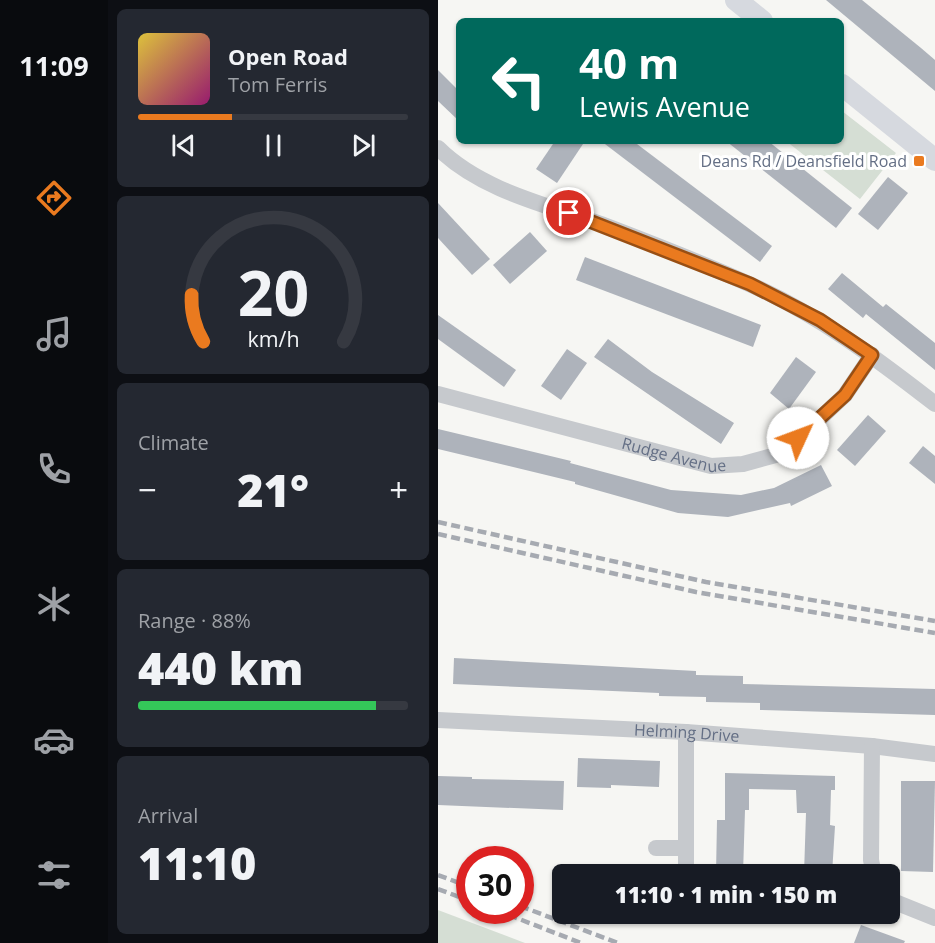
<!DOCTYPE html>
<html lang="en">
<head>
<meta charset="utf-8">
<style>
	:root { --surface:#171b24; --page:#242831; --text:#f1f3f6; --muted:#9ea1a6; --line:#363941; --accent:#ea7a1f }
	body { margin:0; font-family:"Open Sans",sans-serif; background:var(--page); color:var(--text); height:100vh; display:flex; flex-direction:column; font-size:22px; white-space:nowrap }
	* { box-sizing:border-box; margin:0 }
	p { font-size:20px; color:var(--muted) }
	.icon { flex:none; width:33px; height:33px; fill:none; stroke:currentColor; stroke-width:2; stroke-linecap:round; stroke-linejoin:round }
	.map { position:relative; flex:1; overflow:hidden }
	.details { display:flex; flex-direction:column; gap:9px; padding:9px; background:#0d0f14; width:330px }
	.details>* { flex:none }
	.top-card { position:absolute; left:18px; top:18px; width:388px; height:126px; border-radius:9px; box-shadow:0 2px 4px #0004; background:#00695c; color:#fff; overflow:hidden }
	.speed { position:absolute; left:18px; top:846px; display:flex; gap:12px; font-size:30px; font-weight:700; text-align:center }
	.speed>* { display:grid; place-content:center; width:78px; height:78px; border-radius:50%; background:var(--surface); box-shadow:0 2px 4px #0004; line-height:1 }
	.speed .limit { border:9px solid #d22; background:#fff; color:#111 }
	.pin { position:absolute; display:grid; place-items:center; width:51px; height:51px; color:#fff; margin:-26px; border:3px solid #fff; border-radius:50%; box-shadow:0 2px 6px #0007 }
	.me { position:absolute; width:66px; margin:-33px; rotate:47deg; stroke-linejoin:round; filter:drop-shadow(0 0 4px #0008) }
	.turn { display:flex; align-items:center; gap:21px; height:126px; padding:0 24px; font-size:27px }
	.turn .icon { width:78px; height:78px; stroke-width:2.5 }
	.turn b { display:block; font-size:42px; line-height:51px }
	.big { font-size:45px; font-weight:800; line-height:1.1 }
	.details .card { flex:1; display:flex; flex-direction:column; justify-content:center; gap:9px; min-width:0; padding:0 21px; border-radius:9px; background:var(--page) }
	.details .dial { align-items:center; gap:0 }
	.dial svg { height:156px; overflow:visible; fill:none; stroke:var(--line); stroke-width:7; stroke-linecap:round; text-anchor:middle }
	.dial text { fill:var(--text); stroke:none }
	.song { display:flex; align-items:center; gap:18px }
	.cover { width:72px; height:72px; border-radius:9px; background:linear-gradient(135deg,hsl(50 70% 55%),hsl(320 70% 35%)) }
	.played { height:6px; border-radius:3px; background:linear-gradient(90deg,var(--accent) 35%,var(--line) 35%) }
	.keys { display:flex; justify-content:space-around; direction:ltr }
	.heat { display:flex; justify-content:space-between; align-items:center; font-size:33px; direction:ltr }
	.charge { height:9px; border-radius:4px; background:linear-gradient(90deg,#34c759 88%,var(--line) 0) }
	.trip { position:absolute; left:114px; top:864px; width:348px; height:60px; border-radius:9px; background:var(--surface); box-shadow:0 2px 4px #0004; font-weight:800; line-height:60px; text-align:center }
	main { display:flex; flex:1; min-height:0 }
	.dock { display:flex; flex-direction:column; width:108px; justify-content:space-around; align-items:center; background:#090b0e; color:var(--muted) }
	.dock .icon { width:42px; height:42px }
	.dock .on { color:var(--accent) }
	.dock b { font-size:27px; color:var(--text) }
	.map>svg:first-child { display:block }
	.green { fill:#d5ded4 }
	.building { fill:#aeb3bb }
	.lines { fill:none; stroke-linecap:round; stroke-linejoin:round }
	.street { stroke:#c6c9cd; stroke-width:16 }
	.secondary { stroke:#d6d9df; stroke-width:22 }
	.rail { stroke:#a6aab1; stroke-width:4.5; stroke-dasharray:9 4.5; stroke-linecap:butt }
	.route-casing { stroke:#984f14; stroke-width:15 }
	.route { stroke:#ea7a1f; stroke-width:10 }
	.poi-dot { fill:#ea7a1f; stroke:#fff; stroke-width:2 }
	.labels { text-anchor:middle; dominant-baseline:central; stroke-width:6; stroke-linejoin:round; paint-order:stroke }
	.poi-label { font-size:16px; fill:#646f85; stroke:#fff; text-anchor:end }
	.street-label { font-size:16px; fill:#646f85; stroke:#fff }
</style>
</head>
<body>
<main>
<nav class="dock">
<b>11:09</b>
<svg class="icon on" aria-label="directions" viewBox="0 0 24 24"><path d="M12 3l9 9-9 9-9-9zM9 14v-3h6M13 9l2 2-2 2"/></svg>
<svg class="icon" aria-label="music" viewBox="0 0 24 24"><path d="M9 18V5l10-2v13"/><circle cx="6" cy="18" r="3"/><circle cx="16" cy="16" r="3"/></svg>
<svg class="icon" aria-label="phone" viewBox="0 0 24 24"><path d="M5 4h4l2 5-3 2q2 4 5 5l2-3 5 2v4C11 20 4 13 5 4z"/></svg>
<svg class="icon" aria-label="climate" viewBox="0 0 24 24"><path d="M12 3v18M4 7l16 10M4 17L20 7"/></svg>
<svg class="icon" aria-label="car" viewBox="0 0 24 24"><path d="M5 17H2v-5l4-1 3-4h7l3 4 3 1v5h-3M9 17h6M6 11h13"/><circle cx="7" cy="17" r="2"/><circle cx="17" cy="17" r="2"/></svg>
<svg class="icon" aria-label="filters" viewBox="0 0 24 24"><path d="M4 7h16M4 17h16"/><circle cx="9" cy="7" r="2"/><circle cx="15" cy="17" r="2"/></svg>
</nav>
<section class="details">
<div class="card">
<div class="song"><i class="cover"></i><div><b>Open Road</b><p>Tom Ferris</p></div></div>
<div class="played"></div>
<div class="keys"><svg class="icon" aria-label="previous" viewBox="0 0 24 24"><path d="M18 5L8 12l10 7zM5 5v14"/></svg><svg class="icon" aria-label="pause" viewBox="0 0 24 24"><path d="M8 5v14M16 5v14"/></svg><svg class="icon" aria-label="next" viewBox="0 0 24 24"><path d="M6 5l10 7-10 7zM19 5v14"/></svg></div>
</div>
<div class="card dial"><svg viewBox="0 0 100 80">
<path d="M14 69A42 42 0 1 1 86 69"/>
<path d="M14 69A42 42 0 0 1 8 45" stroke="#ea7a1f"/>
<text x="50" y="56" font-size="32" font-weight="700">20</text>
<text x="50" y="72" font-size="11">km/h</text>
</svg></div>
<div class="card"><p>Climate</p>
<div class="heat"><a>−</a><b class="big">21°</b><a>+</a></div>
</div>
<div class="card"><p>Range · 88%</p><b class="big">440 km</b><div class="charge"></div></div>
<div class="card"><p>Arrival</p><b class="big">11:10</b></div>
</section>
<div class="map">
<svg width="497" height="943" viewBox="0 0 497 943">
	<rect width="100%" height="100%" fill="#f6f6f3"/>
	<g class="green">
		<polygon points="404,111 458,153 422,199 348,141 404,141"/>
		<polygon points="0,910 87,943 0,943"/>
	</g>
	<g class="building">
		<polygon points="388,0 424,0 483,48 497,60 497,91"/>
		<polygon points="0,70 21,91 21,121 0,101"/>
		<polygon points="117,141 147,141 119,183 98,169"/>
		<polygon points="163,141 195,141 334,246 322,262"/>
		<polygon points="288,141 330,141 414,208 398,228"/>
		<polygon points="450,177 470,193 440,230 420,214"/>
		<polygon points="0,203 52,259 34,275 0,238"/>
		<polygon points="92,232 109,251 72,284 55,265"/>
		<polygon points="147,257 323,325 315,347 138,280"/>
		<polygon points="404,273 445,307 448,304 497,343 497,370 428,314 425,318 390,289"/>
		<polygon points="0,315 78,370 66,387 0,339"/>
		<polygon points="170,339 214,372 296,423 283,444 156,357"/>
		<polygon points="129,349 149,363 123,400 103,386"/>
		<polygon points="358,357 378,372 351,409 332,393"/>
		<polygon points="430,415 448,431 417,466 399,450"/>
		<polygon points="0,429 133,461 132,463 233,490 303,495 336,488 383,465 394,486 353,506 352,503 290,517 240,513 137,484 137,482 0,449"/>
		<polygon points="485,446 497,456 497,484 471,463"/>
		<polygon points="16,658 258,671 258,675 305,676 305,684 497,689 497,715 322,710 322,703 268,702 268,697 221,696 221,693 15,684"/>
		<polygon points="140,758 222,761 221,787 173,785 173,788 139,787"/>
		<polygon points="287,773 397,776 397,790 393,790 392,825 397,826 394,874 366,874 368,813 359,813 358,790 311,789 311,810 307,810 305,874 278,874 279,820 287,820"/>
		<polygon points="0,776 34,777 34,779 126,781 125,810 0,805"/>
		<polygon points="463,781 497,781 495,872 463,871"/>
		<polygon points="423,925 467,941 466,943 416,943"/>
	</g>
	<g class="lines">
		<g class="street">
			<path d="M0 148C42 190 108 205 163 224 213 243 262 262 311 284 379 314 438 358 497 404"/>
			<path id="s1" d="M0 394 273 466 305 464 345 453 407 395 434 355"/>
			<path id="s2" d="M0 720 248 732 434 746 497 754"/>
			<polyline points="434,746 433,860 436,874"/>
			<polyline points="218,848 248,848"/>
			<polyline points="248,874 248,732"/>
			<polyline points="452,896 457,902 497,918"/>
		</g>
		<g class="secondary">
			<polyline points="298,0 324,21"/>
			<polyline points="404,85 497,160"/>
		</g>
		<g class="rail">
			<polyline points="0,522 268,582 497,621"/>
			<polyline points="0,534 258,592 497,633"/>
			<polyline points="0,875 32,887"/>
			<polyline points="0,889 32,901"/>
			<polyline points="82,906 180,943"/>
			<polyline points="58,910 143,943"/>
		</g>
	</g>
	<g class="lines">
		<defs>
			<polyline id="route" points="131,213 312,284 382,320 434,355 407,395 360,438"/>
		</defs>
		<use href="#route" class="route-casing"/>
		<use href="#route" class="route"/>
	</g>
	<rect class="poi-dot" x="475" y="155" width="12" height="12" rx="3"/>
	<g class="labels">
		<g class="poi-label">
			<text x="469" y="161">Deans Rd / Deansfield Road</text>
		</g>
		<g class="street-label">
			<text stroke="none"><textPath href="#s1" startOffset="244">Rudge Avenue</textPath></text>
			<text stroke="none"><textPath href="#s2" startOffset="249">Helming Drive</textPath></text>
		</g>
	</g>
</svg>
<div class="speed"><div class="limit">30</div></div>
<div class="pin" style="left:131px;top:213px;background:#d93025"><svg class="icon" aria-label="arrive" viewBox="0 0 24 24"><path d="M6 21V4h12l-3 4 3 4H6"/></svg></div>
<svg class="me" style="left:360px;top:438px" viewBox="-20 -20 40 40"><circle r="19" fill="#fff"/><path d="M0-13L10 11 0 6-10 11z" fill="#ea7a1f"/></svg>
<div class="trip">11:10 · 1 min · 150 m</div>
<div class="top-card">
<div class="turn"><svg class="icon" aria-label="left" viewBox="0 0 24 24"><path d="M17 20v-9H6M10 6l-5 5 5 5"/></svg><div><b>40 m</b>Lewis Avenue</div></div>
</div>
</div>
</main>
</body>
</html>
